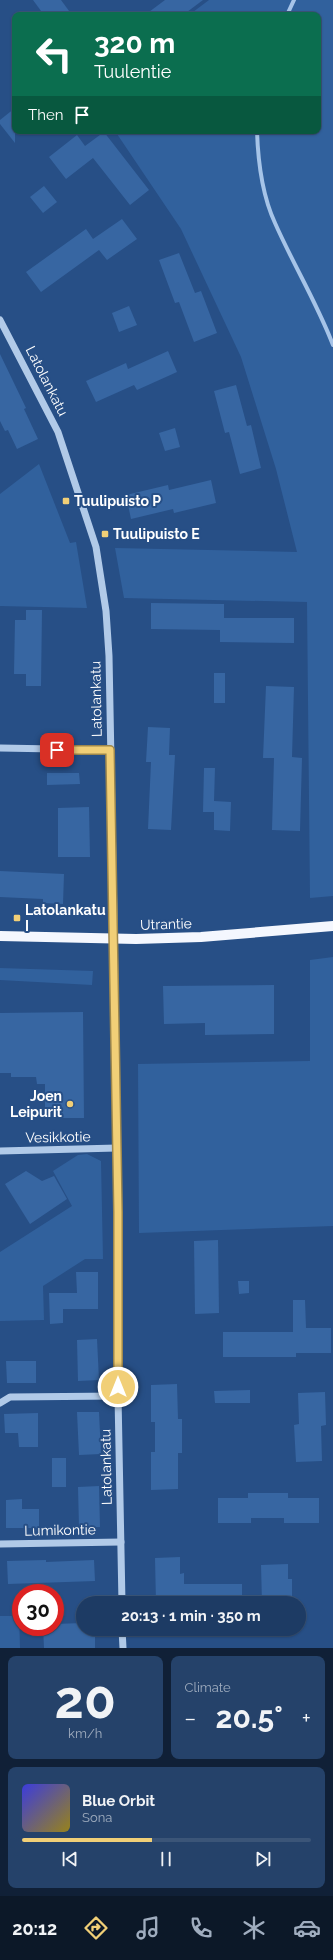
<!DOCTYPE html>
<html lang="en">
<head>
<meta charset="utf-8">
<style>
	:root { --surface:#1d3b64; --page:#25426a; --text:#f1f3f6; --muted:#a0adbf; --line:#3b5578; --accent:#f1cf77 }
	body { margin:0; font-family:Raleway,sans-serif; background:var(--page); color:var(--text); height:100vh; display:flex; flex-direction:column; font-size:15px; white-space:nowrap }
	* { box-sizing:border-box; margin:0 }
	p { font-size:13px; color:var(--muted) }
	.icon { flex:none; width:22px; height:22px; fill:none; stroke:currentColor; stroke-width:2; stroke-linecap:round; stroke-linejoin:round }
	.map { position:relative; height:1648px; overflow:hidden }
	.side { display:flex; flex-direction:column; gap:8px; padding:8px; background:#102037; flex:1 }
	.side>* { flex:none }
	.top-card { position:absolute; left:12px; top:12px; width:309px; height:122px; border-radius:8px; box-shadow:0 1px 3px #0004,0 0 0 1px var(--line); background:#0b6e4f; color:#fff; overflow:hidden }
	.speed { position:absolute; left:12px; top:1584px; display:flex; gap:8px; font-size:20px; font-weight:700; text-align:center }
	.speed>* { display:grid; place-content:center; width:52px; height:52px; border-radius:50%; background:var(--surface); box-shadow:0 1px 3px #0004,0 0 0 1px var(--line); line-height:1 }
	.speed .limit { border:6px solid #d22; background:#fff; color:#111 }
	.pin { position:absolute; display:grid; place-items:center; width:34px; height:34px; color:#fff; margin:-17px; border-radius:8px; box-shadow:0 2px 6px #0006 }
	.me { position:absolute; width:44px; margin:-22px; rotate:0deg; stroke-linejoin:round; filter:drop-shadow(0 0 3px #0008) }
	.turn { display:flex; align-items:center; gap:14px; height:84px; padding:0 16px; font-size:18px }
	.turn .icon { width:52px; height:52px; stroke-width:2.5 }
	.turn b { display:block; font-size:28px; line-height:34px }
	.then { display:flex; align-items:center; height:38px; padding:0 16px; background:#0003; gap:8px; font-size:15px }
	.big { font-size:30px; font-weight:700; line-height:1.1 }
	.side .card { flex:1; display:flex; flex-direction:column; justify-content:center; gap:6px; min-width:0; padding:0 14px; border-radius:8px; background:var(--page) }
	.side .dial { align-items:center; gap:0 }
	.dial b { font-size:52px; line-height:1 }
	.song { display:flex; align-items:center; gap:12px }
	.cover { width:48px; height:48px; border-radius:6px; background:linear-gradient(135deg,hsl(240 70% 55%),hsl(50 70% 35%)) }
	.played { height:4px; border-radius:2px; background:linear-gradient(90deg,var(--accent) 45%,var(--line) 45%) }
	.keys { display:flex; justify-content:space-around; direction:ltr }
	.heat { display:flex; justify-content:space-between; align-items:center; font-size:22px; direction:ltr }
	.side .tiles { flex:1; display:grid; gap:8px; grid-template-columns:1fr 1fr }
	.card:last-child { grid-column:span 2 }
	.trip { position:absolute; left:76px; top:1596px; width:230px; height:40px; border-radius:20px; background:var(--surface); box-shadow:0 1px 3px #0004,0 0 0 1px var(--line); font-weight:700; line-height:40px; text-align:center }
	.menu { display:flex; height:64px; justify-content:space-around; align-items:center; background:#0c1828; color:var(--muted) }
	.menu .icon { width:28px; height:28px }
	.menu .current { color:var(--accent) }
	.menu b { font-size:18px; color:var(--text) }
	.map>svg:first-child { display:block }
	.green { fill:#31619d }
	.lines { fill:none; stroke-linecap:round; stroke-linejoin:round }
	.stream { stroke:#a6c4e8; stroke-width:4 }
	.building { fill:#3766a2 }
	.minor { stroke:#b1cae8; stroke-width:7 }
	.major { stroke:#f4f7fe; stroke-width:10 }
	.route-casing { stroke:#9d874d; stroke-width:10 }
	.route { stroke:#f1cf77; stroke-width:7 }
	.poi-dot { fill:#f1cf77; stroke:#274f86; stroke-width:1.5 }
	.labels { text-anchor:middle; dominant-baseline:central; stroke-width:4; stroke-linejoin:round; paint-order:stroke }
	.street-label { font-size:14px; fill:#fff; stroke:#274f86 }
	.poi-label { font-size:14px; font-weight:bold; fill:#fff; stroke:#274f86; text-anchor:start }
</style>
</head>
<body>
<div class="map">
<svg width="333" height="1648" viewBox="0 0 333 1648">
	<rect width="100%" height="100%" fill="#274f86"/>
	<g class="green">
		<polygon points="209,0 333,0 333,896 310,898 307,602 124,598 115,548 297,552 276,469 241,357 181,229 115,131 318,131 318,15 189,15"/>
		<polygon points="39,464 70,543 76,542 87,608 0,606 0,494"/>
		<polygon points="333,957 333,1226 139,1233 138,1064 310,1061 310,960"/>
		<polygon points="0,968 93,971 92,985 0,980"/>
		<polygon points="87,1154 101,1161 103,1259 85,1259 43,1286 44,1320 0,1321 0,1252 72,1206 53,1171 78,1155"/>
		<polygon points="0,1616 19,1616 20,1648 0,1648"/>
	</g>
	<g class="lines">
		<g class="stream">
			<polyline points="287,15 294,0"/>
			<path d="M257 131C258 162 262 195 275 223 293 264 317 303 333 345"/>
		</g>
	</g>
	<g class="building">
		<polygon points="33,0 61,0 72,15 44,15"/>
		<polygon points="165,0 203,0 183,15 145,15"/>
		<polygon points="15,108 15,143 0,124 0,120"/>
		<polygon points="104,132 149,190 130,205 93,158 66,179 49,157 77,135 85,146"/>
		<polygon points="44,186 57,202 43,213 30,197"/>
		<polygon points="122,219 137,239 107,260 99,250 41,292 26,272 86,229 93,239"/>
		<polygon points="179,253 195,293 201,291 217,333 194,342 179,302 175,303 159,260"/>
		<polygon points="129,306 137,325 119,332 112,313"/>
		<polygon points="168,351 177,372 137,390 134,385 96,402 86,381 126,363 128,369"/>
		<polygon points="0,354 26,408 24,409 38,439 17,449 8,430 5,431 0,421"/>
		<polygon points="236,385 247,426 251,425 261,468 240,474 229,432 225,433 214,391"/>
		<polygon points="175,428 180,447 165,451 159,433"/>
		<polygon points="211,480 216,503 174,513 173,509 131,519 126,495 168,485 169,490"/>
		<polygon points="151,603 224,604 224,618 294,618 294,643 220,642 220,630 151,629"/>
		<polygon points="26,610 42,610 41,686 26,686 26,674 14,674 15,620 26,620"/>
		<rect x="214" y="673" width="11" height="30"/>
		<polygon points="266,686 294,687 292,757 302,758 300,831 272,830 274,758 263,758"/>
		<polygon points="148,727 170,728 169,755 175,755 171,830 148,829 151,762 146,762"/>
		<polygon points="204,768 215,768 214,801 231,802 230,831 214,830 214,812 203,812"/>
		<polygon points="47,773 79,773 80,784 47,785"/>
		<polygon points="89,807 90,857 58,857 58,808"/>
		<polygon points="0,871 64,874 63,904 43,903 43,899 0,897"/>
		<polygon points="274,985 274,1034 205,1035 205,1023 164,1024 163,986"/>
		<polygon points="83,1012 84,1118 45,1118 45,1084 37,1084 36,1077 11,1077 11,1073 0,1073 0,1013"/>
		<polygon points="26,1171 42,1181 54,1176 67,1199 30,1224 5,1184"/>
		<polygon points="218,1240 219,1313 195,1314 194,1241"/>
		<polygon points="76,1272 98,1272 98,1309 63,1309 63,1323 50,1324 49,1293 77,1293"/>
		<polygon points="238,1281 249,1281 249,1293 239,1294"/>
		<polygon points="293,1300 305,1300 306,1328 331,1328 331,1353 296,1353 296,1357 223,1357 223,1332 293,1332"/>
		<polygon points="97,1339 99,1380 78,1381 77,1340"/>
		<polygon points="6,1361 36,1361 36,1383 7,1383"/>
		<polygon points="177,1384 178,1419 182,1419 182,1453 178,1453 178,1489 151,1490 151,1452 155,1452 155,1422 151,1422 151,1385"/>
		<polygon points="250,1390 250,1403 215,1403 214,1391"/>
		<polygon points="325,1392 326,1425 321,1426 322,1461 296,1462 294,1425 299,1424 298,1393"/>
		<polygon points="77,1412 99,1412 101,1454 79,1455"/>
		<polygon points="38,1413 38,1447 19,1447 18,1433 5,1433 4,1414"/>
		<rect x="52" y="1458" width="14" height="29"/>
		<polygon points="99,1486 100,1527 79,1527 78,1487"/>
		<polygon points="248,1493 288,1493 288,1498 319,1498 319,1523 284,1523 284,1518 251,1518 251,1523 218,1523 218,1498 248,1498"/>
		<polygon points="22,1499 22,1509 39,1509 39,1528 6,1528 6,1500"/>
		<polygon points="180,1557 180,1574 184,1573 184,1584 242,1584 242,1603 156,1603 155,1558"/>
		<polygon points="46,1560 46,1562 94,1560 95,1581 8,1584 7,1561"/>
		<polygon points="288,1564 288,1579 292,1579 292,1603 262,1603 261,1565"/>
		<polygon points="83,1623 83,1629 95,1629 95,1648 44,1648 43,1627 55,1627 55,1624"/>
	</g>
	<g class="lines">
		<g class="minor">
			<polyline points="0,320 58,432 96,547 106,611 109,656 114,920 118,1212 118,1396 122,1603"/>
			<polyline points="0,748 110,750"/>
			<polyline points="0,1151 117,1148"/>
			<polyline points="0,1403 10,1397 118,1396"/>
			<polyline points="0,1544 121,1542"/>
			<polyline points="122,1629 123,1648"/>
		</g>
		<polyline class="major" points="0,936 136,939 201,937 333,926"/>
	</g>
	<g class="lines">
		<defs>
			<polyline id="route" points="57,750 110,750 118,1212 118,1387"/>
		</defs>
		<use href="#route" class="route-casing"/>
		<use href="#route" class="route"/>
	</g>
	<g class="poi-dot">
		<rect x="62" y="497" width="8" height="8" rx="2"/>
		<rect x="101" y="530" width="8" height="8" rx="2"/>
		<rect x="13" y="914" width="8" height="8" rx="2"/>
		<circle cx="70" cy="1104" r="4"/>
	</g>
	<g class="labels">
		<g class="street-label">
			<text transform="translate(47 381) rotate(63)">Latolankatu</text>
			<text transform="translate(96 699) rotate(-91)">Latolankatu</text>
			<text transform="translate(166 924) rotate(-2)">Utrantie</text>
			<text transform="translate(58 1137) rotate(-1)">Vesikkotie</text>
			<text transform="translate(106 1467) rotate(-91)">Latolankatu</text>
			<text transform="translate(60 1530) rotate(-1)">Lumikontie</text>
		</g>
		<g class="poi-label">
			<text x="74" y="501">Tuulipuisto P</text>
			<text x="113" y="534">Tuulipuisto E</text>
			<text x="25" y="910">Latolankatu<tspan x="25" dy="16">I</tspan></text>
			<text x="62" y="1096" text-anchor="end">Joen<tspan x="62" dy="16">Leipurit</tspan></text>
		</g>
	</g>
</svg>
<div class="speed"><div class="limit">30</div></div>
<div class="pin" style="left:57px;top:750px;background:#d93025"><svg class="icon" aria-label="arrive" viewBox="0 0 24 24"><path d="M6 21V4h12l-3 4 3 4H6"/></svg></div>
<svg class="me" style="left:118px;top:1387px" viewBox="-20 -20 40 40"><circle r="17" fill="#f1cf77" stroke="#fff" stroke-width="3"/><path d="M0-11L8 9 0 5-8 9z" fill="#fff"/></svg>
<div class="trip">20:13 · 1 min · 350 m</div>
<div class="top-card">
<div class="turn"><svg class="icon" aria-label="left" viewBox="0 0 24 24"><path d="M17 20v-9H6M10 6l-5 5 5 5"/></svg><div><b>320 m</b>Tuulentie</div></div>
<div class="then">Then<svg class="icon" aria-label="arrive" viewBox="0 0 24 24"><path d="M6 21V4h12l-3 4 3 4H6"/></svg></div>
</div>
</div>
<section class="side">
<div class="tiles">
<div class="card dial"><b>20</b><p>km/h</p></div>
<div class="card"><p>Climate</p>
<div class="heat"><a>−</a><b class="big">20.5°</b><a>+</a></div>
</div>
<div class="card">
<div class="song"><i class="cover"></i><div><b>Blue Orbit</b><p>Sona</p></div></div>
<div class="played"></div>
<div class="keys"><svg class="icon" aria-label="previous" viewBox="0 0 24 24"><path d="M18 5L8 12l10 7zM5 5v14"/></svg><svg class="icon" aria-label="pause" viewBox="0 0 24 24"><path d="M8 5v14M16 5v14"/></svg><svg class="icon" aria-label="next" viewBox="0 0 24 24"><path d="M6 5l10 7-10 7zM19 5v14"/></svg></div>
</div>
</div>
</section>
<nav class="menu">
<b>20:12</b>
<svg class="icon current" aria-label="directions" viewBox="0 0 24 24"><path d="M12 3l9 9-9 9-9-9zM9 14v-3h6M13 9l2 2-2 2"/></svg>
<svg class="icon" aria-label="music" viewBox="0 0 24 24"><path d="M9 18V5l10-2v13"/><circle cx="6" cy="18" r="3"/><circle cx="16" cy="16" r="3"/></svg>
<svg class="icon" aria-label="phone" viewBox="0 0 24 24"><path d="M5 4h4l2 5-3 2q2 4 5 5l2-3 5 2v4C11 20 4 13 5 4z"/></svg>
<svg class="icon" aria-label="climate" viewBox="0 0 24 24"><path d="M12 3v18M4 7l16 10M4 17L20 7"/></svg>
<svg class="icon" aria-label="car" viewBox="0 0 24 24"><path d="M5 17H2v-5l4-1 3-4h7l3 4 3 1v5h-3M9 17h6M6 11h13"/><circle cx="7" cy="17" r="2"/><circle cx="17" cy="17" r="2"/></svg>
</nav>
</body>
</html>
